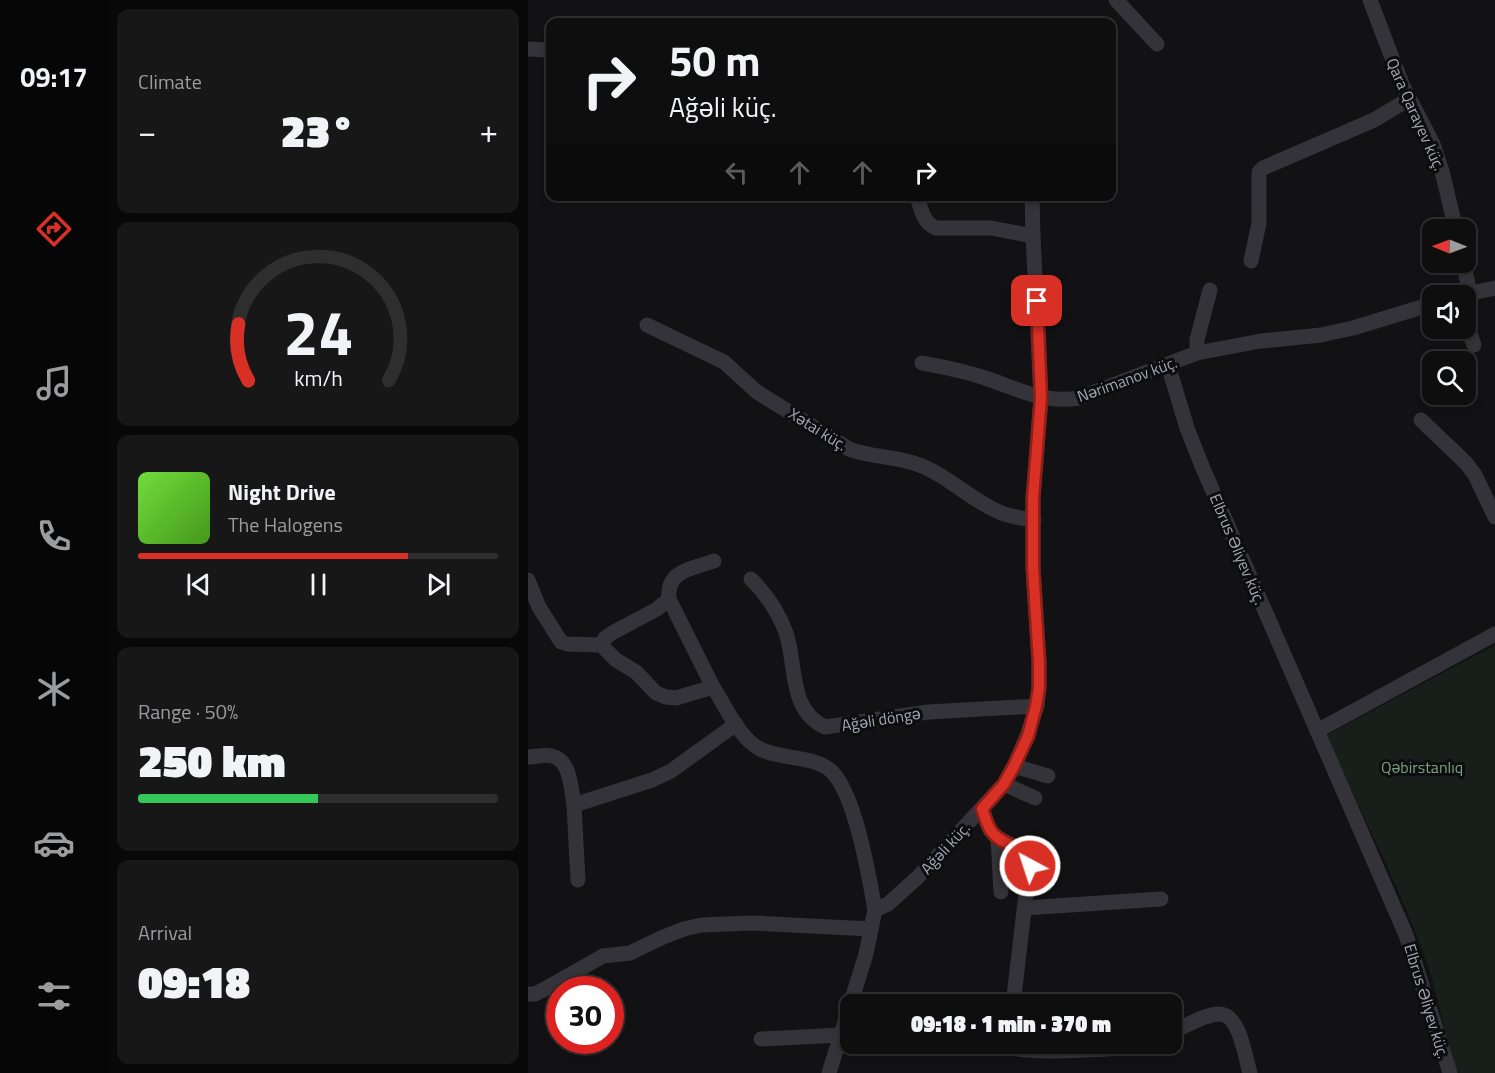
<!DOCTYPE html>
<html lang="en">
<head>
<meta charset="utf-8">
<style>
	:root { --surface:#0e0e0f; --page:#171718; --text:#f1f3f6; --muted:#9b9c9e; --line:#2e2e2f; --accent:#d93025 }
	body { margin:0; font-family:"Titillium Web",sans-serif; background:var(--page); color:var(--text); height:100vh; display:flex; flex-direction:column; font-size:22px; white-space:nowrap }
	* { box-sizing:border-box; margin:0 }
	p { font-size:20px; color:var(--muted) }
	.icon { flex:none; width:33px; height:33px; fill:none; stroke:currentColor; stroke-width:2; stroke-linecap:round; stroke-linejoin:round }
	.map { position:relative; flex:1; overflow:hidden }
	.details { display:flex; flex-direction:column; gap:9px; padding:9px; background:#080808; width:420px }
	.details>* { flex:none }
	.guide { position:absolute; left:18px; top:18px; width:570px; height:183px; border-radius:12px; box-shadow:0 3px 9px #0003,0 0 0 2px var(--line); background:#0e0e0f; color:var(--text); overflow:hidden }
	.needle { width:39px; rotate:271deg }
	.fabs { position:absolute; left:894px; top:219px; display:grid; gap:12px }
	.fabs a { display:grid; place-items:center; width:54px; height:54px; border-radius:12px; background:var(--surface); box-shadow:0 3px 9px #0003,0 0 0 2px var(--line); font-size:30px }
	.speed { position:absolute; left:18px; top:976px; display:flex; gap:12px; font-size:30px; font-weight:700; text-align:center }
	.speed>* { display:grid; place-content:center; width:78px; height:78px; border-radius:50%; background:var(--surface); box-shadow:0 3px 9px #0003,0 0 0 2px var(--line); line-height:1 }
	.speed .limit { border:9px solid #d22; background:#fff; color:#111 }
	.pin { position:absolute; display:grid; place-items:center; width:51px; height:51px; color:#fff; margin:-26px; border-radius:12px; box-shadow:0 3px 9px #0006 }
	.me { position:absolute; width:66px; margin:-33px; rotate:320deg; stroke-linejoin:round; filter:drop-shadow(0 0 4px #0008) }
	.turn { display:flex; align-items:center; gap:21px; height:126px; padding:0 24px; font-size:27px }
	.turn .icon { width:78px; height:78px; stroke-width:2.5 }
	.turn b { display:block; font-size:42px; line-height:51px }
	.lanes { display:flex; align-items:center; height:57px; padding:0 24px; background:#0003; justify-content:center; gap:30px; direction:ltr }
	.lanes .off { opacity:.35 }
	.big { font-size:45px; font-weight:800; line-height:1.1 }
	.details .tile { flex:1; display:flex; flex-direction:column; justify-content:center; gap:9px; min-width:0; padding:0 21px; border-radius:12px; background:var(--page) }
	.details .dial { align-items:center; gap:0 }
	.dial svg { height:156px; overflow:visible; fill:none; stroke:var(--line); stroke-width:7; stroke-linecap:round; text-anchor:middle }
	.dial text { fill:var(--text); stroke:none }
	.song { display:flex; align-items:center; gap:18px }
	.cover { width:72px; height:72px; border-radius:9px; background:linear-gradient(135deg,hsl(100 70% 55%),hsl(100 70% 35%)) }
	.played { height:6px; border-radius:3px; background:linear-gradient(90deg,var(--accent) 75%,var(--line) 75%) }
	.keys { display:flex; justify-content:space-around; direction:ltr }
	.heat { display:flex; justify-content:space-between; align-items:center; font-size:33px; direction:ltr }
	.charge { height:9px; border-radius:4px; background:linear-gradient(90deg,#34c759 50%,var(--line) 0) }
	.trip { position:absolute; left:312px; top:994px; width:342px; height:60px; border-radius:12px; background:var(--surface); box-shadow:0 3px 9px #0003,0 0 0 2px var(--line); font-weight:800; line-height:60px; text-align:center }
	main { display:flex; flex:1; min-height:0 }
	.menu { display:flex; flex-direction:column; width:108px; justify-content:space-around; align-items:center; background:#060606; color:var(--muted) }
	.menu .icon { width:42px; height:42px }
	.menu .current { color:var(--accent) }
	.menu b { font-size:27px; color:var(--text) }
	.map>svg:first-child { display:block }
	.green { fill:#181f1a }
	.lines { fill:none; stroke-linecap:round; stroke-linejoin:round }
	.minor { stroke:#333339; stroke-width:15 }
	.route-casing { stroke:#8d1f18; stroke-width:15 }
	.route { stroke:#d93025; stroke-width:10 }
	.labels { text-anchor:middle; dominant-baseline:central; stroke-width:6; stroke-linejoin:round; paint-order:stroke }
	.street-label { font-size:16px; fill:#a3a7b5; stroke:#0d0d0f }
	.park-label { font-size:16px; fill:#79a07f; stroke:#0d0d0f }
</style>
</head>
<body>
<main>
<nav class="menu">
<b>09:17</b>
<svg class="icon current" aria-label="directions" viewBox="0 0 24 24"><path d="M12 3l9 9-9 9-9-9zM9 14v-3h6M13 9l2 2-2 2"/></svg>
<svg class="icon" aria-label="music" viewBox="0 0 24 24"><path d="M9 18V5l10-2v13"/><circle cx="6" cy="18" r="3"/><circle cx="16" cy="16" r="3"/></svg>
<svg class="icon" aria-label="phone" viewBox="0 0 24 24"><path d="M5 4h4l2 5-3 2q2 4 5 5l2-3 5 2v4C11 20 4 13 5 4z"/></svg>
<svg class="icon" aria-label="climate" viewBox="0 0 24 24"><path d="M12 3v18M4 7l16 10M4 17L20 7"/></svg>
<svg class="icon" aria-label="car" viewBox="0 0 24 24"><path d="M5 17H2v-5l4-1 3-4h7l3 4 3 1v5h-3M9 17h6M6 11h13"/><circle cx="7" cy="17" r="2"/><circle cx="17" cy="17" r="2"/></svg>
<svg class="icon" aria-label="filters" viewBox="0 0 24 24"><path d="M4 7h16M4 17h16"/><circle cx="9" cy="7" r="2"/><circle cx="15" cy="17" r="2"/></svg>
</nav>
<section class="details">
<div class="tile"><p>Climate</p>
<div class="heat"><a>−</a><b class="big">23°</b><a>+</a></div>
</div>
<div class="tile dial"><svg viewBox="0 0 100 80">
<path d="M14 69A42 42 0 1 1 86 69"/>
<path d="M14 69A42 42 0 0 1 9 40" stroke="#d93025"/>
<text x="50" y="56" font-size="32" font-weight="700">24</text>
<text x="50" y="72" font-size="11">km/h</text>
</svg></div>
<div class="tile">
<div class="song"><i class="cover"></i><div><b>Night Drive</b><p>The Halogens</p></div></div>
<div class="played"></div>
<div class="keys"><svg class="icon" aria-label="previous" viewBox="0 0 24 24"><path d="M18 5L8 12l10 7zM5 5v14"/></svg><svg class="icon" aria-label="pause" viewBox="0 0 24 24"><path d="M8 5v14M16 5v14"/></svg><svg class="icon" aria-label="next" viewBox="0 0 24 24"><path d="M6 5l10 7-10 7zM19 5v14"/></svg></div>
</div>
<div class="tile"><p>Range · 50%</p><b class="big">250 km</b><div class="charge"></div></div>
<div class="tile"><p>Arrival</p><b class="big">09:18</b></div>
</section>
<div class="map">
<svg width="967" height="1073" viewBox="0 0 967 1073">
	<rect width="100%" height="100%" fill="#121214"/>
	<path class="green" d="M967 645V1073H932L926 1069C917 1035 911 999 900 966 872 887 833 811 797 736Z"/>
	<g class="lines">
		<g class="minor">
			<polyline points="588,0 629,44"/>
			<polyline points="842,0 874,84 905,144 914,171 928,230"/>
			<polyline points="0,49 22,50"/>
			<polyline points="504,196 505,236"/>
			<polyline points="723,261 731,223 731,172 735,168 846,120 881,99"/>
			<polyline points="935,262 942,293"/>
			<polyline points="930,296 967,288"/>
			<polyline points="938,322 946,345"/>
			<path d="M119 325 196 362 229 392 321 449C344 458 371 456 394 466 421 477 442 499 469 511 481 517 493 518 506 520"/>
			<polyline points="669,353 669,340 682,290"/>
			<path d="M394 363C415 367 437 371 457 378 491 389 515 404 551 398L669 353 733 341 793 335 825 328 904 304"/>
			<polyline points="640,365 659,428 674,466 878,935 922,1073"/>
			<polyline points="893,420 938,463 947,475 967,517"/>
			<path d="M223 579C238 594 251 613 258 633 269 665 260 710 297 727L400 712 509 706"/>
			<path d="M0 580 11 607 33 642 39 644 73 645 88 660 108 672 128 693 138 697 148 698 185 687C198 707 211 738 232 749 253 760 284 755 302 770 327 791 341 877 347 910"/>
			<polyline points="73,645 77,638 84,633 129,609 141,599"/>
			<path d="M185 687 141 599C138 570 164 569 186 561"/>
			<polyline points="789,731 967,634"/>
			<path d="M0 757C7 757 17 754 24 756 43 760 43 790 46 805L124 780 143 771 208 724"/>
			<polyline points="486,766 520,776"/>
			<polyline points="476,784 507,798"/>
			<polyline points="46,805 50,880"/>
			<path d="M454 809C457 816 459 825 463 831 473 845 493 844 502 859L485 1005"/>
			<polyline points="470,838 473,892"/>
			<polyline points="497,908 633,899"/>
			<polyline points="0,994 7,994 15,990 75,956 102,953 133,938 156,929 173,925 224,923 343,929"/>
			<path d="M644 1032C655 1027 680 1013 692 1014 712 1015 717 1057 722 1073"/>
			<polyline points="233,1039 313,1035"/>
			<path d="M483 1044C486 1048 485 1048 490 1049 507 1053 599 1050 614 1044"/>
			<path d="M301 1073 338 954 347 910 360 904 390 877 476 784 486 766 499 736 509 706 511 688V662L505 568V498L513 398 505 236 463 228H408C395 223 393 209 389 196"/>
		</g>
	</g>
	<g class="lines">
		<defs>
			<path id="route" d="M502 866C501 843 475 848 464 832 459 826 457 816 454 809L476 784 486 766 500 736 508 706 511 688V662L505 568V498L513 398 509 301"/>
		</defs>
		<use href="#route" class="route-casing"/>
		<use href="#route" class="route"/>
	</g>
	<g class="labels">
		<g class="street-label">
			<text transform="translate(888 114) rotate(66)">Qara Qarayev küç.</text>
			<text transform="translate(599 379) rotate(-20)">Nərimanov küç.</text>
			<text transform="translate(290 429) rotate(32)">Xətai küç.</text>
			<text transform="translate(710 549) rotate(67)">Elbrus Əliyev küç.</text>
			<text transform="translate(353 719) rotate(-9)">Ağəli döngə</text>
			<text transform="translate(417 848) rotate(-47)">Ağəli küç.</text>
			<text transform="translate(899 1001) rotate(73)">Elbrus Əliyev küç.</text>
		</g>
		<g class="park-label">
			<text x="894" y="767">Qəbirstanlıq</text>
		</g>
	</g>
</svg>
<div class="fabs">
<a><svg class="needle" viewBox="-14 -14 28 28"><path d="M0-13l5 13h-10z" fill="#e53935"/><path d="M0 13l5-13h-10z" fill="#9b9c9e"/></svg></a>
<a><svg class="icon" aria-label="sound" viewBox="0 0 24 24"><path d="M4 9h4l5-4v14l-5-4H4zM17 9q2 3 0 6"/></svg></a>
<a><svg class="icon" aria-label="search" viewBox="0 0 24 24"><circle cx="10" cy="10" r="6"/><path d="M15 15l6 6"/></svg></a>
</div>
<div class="speed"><div class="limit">30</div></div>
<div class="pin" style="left:509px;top:301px;background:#d93025"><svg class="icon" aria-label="arrive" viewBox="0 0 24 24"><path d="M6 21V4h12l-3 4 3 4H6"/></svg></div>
<svg class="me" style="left:502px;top:866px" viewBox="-20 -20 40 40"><circle r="17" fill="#d93025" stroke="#fff" stroke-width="3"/><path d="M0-11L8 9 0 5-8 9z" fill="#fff"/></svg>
<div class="trip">09:18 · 1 min · 370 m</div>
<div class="guide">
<div class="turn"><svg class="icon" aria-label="right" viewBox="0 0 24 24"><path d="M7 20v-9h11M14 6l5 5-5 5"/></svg><div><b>50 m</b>Ağəli küç.</div></div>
<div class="lanes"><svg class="icon off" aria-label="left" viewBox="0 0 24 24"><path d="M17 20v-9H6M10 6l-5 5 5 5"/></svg><svg class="icon off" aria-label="ahead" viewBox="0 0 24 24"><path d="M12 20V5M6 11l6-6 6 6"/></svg><svg class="icon off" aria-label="ahead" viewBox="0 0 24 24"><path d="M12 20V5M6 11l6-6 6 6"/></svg><svg class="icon" aria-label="right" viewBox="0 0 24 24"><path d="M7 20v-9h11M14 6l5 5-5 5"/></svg></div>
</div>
</div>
</main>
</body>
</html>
